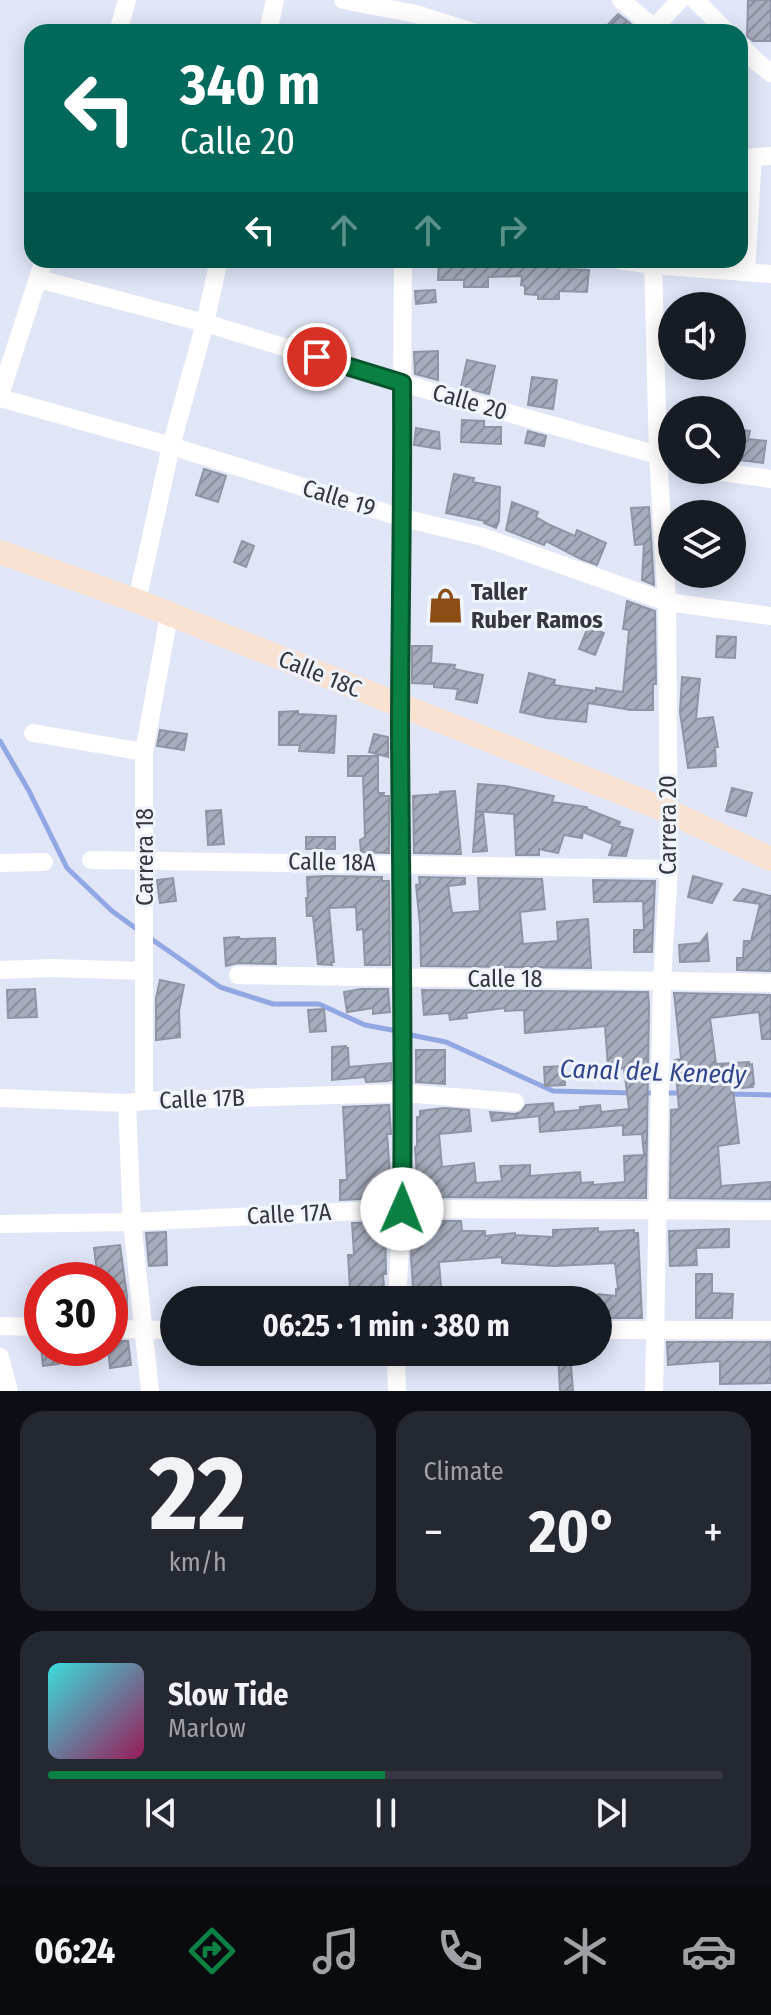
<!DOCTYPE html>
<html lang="en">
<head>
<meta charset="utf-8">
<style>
	:root { --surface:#171b24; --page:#242831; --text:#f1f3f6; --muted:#9ea1a6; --line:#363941; --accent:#0b8043 }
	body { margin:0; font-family:"Fira Sans Condensed",sans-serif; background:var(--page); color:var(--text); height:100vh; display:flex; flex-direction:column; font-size:30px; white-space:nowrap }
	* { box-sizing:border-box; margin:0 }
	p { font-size:26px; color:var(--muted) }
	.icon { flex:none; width:44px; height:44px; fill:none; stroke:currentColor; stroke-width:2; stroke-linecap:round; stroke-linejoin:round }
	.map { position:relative; height:1391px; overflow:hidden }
	.details { display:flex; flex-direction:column; gap:20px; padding:20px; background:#0d0f14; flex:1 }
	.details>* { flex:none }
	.banner { position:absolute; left:24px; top:24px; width:724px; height:244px; border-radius:24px; box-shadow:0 4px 20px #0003; background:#00695c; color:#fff; overflow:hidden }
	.tools { position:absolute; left:658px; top:292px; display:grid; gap:16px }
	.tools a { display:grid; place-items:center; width:88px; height:88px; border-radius:50%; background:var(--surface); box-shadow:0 4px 20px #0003; font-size:40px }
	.speed { position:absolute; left:24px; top:1262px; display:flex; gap:16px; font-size:40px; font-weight:700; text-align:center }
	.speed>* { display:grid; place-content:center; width:104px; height:104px; border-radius:50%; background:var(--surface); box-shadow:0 4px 20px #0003; line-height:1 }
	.speed .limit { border:12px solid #d22; background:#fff; color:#111 }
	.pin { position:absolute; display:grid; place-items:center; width:68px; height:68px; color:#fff; margin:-34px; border:4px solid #fff; border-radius:50%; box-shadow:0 2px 8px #0007 }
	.me { position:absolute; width:88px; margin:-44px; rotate:1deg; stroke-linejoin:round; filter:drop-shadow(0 0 6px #0008) }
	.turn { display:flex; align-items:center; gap:28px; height:168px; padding:0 24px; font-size:36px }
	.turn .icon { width:104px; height:104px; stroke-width:2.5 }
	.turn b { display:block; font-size:56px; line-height:68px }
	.lanes { display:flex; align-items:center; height:76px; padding:0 24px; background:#0003; justify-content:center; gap:40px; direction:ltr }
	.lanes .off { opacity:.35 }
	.big { font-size:60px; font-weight:700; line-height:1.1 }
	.details .card { flex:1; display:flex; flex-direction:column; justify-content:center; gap:12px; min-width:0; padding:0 28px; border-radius:24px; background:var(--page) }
	.details .dial { align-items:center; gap:0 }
	.dial b { font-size:104px; line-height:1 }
	.song { display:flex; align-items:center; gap:24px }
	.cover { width:96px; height:96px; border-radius:12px; background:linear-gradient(135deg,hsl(180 70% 55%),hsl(330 70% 35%)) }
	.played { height:8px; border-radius:4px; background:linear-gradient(90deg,var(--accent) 50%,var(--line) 50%) }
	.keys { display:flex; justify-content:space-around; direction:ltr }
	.heat { display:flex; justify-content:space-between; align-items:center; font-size:44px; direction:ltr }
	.details .tiles { flex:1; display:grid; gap:20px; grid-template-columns:1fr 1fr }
	.card:last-child { grid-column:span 2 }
	.trip { position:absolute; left:160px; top:1286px; width:452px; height:80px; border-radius:40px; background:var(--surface); box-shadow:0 4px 20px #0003; font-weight:700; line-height:80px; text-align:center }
	.tabs { display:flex; height:128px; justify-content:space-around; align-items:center; background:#090b0e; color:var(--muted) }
	.tabs .icon { width:56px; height:56px }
	.tabs .current { color:var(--accent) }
	.tabs b { font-size:36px; color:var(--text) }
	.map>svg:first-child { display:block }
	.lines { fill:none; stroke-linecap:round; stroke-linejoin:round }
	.stream { stroke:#91a7e3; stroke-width:5 }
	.building { fill:url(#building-hatch); stroke:#8f95a5; stroke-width:2 }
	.minor { stroke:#fff; stroke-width:18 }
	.secondary { stroke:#f9e2d1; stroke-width:24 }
	.route-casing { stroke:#07532c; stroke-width:20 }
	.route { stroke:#0b8043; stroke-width:14 }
	.labels { text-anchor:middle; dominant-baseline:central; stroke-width:6; stroke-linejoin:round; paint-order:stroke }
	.street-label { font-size:24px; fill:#34373d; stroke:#eff4fe }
	.poi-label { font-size:24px; font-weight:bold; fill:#34373d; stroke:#eff4fe; text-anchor:start }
	.water-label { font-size:26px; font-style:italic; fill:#31458d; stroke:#eff4fe }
</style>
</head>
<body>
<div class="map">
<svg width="771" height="1391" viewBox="0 0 771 1391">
	<defs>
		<pattern id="building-hatch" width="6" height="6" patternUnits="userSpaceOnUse" patternTransform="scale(2)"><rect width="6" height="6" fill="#a7adbd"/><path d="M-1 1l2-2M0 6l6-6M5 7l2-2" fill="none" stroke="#898e9b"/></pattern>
	</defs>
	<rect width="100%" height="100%" fill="#e0e6f7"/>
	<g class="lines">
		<g class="stream">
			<polyline points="0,741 29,791 67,868 112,911 138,930"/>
			<polyline points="150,938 220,987 273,1004 319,1004 365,1025 397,1031"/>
			<polyline points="406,1034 446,1042 553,1091 633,1093"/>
			<polyline points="643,1093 681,1093"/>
			<polyline points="727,1094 771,1095"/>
		</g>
	</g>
	<g class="building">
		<polygon points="748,0 771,0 771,41 753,41 747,36"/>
		<polygon points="618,14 626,20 639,31 601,32"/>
		<polygon points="439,260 534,260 534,263 568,264 568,269 589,270 587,292 559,291 559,299 538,299 538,295 525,294 525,286 521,285 522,276 488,277 488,287 464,287 464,280 438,280"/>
		<polygon points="435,290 436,302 416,304 415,291"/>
		<polygon points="438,351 438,380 415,374 414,352"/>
		<polygon points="467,360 495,366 489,394 461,387"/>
		<polygon points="532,377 557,380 553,409 528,405"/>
		<polygon points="462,420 484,421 484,427 501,427 501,444 461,442"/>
		<polygon points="416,428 439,432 440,449 414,445"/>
		<polygon points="732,428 750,431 748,439 766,441 763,463 732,459"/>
		<polygon points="528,431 546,436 544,446 525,443"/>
		<polygon points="204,469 226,476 218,502 196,495"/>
		<polygon points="454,474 474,478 473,482 500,487 499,521 496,528 484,523 485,521 446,513"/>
		<polygon points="512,502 538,512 536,517 550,525 575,536 577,530 606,543 597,565 581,559 546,541 544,545 506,530"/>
		<polygon points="649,507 654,585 642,580 644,544 635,545 631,508"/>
		<polygon points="242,541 254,546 246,567 234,562"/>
		<polygon points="627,601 655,611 656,684 653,684 653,710 631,710 588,703 586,722 547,718 520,712 529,673 555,680 554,685 596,691 596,688 623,692 629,630 623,629"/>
		<polygon points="588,627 604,633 595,655 579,649"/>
		<polygon points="717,636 736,637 735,658 716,657"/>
		<polygon points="412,646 432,646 431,663 455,665 454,669 483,675 477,703 456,699 458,689 434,687 434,684 412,683"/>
		<polygon points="682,677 700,679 696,719 713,717 718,747 715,747 716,766 688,768 680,712"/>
		<polygon points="298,711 298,714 336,716 334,753 299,751 300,745 279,745 279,712"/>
		<polygon points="160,730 187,734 184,750 157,746"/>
		<polygon points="374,734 388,737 388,757 369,752"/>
		<polygon points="348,756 378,756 378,793 384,793 383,796 389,796 389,853 361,852 360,840 365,837 363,776 348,776"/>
		<polygon points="478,784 505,786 554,796 552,802 587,807 587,809 620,822 618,826 633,830 626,856 609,855 613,844 583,832 582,838 564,835 558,853 539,849 539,855 516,855 514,814 476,811"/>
		<polygon points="732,788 752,793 746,816 726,811"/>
		<polygon points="455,791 461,854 414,853 413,796 440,794 440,792"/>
		<polygon points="221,810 224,844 208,845 206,811"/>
		<polygon points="476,812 483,812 487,851 473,852"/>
		<rect x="306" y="837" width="29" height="12"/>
		<polygon points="327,876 382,877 382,881 389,881 390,965 365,965 363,929 357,930 356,907 329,908 334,962 331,962 332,965 318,964 313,916 307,916 306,898 308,898 307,877"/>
		<polygon points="693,876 722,884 712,903 688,897"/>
		<polygon points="419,877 465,878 465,884 448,886 452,913 480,911 478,878 542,879 545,909 520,912 523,944 558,941 557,922 588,919 591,968 421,966 420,925 416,885 420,884"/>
		<polygon points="173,878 176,901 160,903 157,880"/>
		<polygon points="593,880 655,881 652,952 634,952 634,930 644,930 643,901 594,902"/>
		<polygon points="743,889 771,896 771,971 737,970 737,958 743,958 744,941 751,941 760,904 734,900"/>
		<polygon points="707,934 709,961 680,962 679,945 700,943"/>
		<polygon points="239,937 240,939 275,938 276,964 238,963 226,966 224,938"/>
		<polygon points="160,980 184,985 179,1011 180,1037 156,1040 156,998"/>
		<polygon points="35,989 37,1017 8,1018 7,990"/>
		<polygon points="361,989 388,989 390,1012 373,1014 373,1008 347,1012 344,992"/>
		<polygon points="422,990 648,992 649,1007 646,1198 416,1197 414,1180 414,1178 417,1178 415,1147 417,1146 417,1117 420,1117 420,1111 444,1108 469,1110 471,1131 439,1134 442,1167 474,1163 476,1183 502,1181 500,1166 530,1165 530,1176 580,1172 581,1183 593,1182 593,1185 625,1182 624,1156 644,1155 642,1134 623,1135 623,1125 540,1132 539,1116 492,1121 490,1112 515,1114 521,1112 526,1105 553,1103 554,1112 580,1110 580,1107 600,1105 601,1112 629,1109 624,1068 619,1069 619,1066 608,1067 605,1026 525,1033 524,1010 505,1011 505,1008 466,1013 467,1018 450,1020 449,1013 424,1015"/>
		<polygon points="674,993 771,995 771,1039 762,1039 759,1012 710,1018 716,1064 749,1062 749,1065 752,1064 754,1084 752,1084 753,1087 733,1089 739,1143 718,1146 721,1186 771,1182 771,1199 670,1198 671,1110 679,1109 675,1060 681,1059"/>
		<polygon points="324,1009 326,1031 310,1032 308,1010"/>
		<polygon points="346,1046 346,1048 348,1048 349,1067 391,1063 391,1080 388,1081 366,1082 365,1077 332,1080 332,1047"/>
		<polygon points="416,1050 445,1050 445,1084 416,1082"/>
		<polygon points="565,1066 565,1085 545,1086 544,1067"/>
		<polygon points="389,1105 391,1134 387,1134 390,1175 384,1176 383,1198 340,1200 340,1180 347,1180 343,1107"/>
		<polygon points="419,1221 461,1221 462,1231 485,1231 485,1236 515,1233 515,1235 553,1237 553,1230 598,1228 598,1232 634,1230 634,1233 638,1233 642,1318 598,1318 598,1294 616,1296 616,1289 618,1289 615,1263 554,1266 502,1263 502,1257 439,1262 442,1300 410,1300 410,1287 413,1287 411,1258 413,1223"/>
		<polygon points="385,1222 386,1274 383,1274 385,1300 361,1300 359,1288 350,1289 348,1255 354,1255 352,1223"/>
		<polygon points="729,1229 729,1247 696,1248 697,1265 670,1266 669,1231"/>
		<polygon points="166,1232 167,1265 149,1266 146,1233"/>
		<polygon points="120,1245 127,1296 127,1314 125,1314 125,1317 110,1317 110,1280 98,1280 94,1248"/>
		<polygon points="696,1274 712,1274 712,1293 733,1294 732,1318 696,1318"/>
		<polygon points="110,1341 128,1341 131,1365 110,1368 108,1348 110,1348"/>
		<polygon points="667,1342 771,1342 771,1383 720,1384 720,1361 668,1365"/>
		<polygon points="41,1348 57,1348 59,1364 43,1366"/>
		<polygon points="570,1353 573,1391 560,1391 558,1354"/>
	</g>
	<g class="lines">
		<g class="minor">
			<polyline points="343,0 416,14 473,32"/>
			<polyline points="621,0 654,28"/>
			<polyline points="695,0 727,32"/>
			<polyline points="118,32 127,0"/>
			<polyline points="268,32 275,0"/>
			<polyline points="654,32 654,28 680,0"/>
			<polyline points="740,45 758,63 771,73"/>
			<polyline points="619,260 653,265 771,274"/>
			<polyline points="653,260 658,455 667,602 669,869 662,980 654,1391"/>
			<polyline points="746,272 753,157 771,156"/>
			<polyline points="38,279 205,323 402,383 672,459"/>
			<polyline points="0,395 44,260"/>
			<polyline points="0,398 171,446 403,518 483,537 667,602 771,616"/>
			<polyline points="709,470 771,479"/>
			<polyline points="137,601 171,446 205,323 219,260"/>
			<polyline points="33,733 144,752"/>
			<polyline points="91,860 669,869"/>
			<polyline points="0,863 44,862"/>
			<polyline points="0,970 52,968 144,971"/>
			<path d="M238 975C416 979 593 978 771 983"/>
			<polyline points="0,1098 127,1103 144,1101 403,1093 515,1102"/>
			<polyline points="144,1101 144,752 169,615"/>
			<polyline points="127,1103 132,1222 150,1391"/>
			<polyline points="0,1224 132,1222 402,1209 771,1211"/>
			<polyline points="397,1300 402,1209 403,1093 400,706 403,260"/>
			<polyline points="0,1326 42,1327"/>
			<polyline points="110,1329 174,1330"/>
			<polyline points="598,1330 771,1330"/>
			<polyline points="396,1352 397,1391"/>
			<polyline points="0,1357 9,1391"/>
		</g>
		<polyline class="secondary" points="0,552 137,601 668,811 771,859"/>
	</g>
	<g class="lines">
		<defs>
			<path id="route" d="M317 357 402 383C403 501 400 618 400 736 401 894 404 1051 402 1209"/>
		</defs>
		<use href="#route" class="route-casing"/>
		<use href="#route" class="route"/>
	</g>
	<defs>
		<symbol id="shop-bare" viewBox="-9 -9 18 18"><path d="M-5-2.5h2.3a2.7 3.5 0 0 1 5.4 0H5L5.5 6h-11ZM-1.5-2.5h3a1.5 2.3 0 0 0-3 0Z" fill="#8c4d13" stroke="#eff4fe" stroke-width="2.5" paint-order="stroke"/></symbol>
	</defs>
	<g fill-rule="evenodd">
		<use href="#shop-bare" x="420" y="580" width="51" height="51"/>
	</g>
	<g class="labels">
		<g class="street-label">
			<text transform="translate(470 402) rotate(16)">Calle 20</text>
			<text transform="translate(339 498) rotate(17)">Calle 19</text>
			<text transform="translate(320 674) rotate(22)">Calle 18C</text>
			<text transform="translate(668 825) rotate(-90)">Carrera 20</text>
			<text transform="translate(145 857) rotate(-90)">Carrera 18</text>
			<text transform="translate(332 862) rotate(1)">Calle 18A</text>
			<text x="505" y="979">Calle 18</text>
			<text transform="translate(202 1099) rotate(-2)">Calle 17B</text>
			<text transform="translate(289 1214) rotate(-3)">Calle 17A</text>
		</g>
		<g class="poi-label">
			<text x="471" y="592">Taller<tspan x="471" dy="28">Ruber Ramos</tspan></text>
		</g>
		<g class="water-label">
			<text transform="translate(653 1072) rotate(2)">Canal deL Kenedy</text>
		</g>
	</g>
</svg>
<div class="tools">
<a><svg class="icon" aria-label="sound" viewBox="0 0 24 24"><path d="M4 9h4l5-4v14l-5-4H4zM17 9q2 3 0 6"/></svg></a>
<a><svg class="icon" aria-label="search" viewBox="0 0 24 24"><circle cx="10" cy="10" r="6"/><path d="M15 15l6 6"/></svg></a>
<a><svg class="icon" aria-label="layers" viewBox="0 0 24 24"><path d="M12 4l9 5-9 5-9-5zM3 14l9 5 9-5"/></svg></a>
</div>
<div class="speed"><div class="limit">30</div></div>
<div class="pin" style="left:317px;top:357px;background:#d93025"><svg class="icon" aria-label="arrive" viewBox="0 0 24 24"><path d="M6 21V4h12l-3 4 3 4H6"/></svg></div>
<svg class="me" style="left:402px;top:1209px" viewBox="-20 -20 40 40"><circle r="19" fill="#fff"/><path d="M0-13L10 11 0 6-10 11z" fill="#0b8043"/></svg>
<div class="trip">06:25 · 1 min · 380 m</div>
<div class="banner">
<div class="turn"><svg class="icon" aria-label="left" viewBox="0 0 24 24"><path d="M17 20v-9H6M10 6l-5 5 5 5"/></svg><div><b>340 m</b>Calle 20</div></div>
<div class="lanes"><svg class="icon" aria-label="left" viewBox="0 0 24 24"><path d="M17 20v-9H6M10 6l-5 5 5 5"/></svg><svg class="icon off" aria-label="ahead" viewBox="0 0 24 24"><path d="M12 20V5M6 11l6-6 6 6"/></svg><svg class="icon off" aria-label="ahead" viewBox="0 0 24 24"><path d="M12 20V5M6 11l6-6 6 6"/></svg><svg class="icon off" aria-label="right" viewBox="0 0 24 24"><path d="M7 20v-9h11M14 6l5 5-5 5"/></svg></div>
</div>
</div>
<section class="details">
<div class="tiles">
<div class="card dial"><b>22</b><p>km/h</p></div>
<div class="card"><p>Climate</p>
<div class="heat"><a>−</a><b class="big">20°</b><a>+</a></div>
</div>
<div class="card">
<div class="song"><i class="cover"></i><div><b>Slow Tide</b><p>Marlow</p></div></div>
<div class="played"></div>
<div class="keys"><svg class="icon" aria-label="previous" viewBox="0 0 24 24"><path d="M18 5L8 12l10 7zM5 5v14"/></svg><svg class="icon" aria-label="pause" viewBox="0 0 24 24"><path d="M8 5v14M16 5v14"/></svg><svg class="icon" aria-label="next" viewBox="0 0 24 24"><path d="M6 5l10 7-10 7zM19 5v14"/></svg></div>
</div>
</div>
</section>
<nav class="tabs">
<b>06:24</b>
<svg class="icon current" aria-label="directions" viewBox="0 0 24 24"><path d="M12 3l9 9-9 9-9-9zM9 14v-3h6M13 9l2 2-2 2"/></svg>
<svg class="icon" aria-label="music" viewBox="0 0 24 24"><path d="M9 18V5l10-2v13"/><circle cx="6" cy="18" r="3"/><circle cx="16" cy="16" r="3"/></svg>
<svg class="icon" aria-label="phone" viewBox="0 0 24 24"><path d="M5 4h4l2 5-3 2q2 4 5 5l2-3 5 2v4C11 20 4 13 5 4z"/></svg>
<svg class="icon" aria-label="climate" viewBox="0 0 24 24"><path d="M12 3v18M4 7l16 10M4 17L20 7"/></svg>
<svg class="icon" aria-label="car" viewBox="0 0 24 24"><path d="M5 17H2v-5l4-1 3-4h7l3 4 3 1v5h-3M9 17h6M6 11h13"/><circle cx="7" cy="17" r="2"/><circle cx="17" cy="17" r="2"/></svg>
</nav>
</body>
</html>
